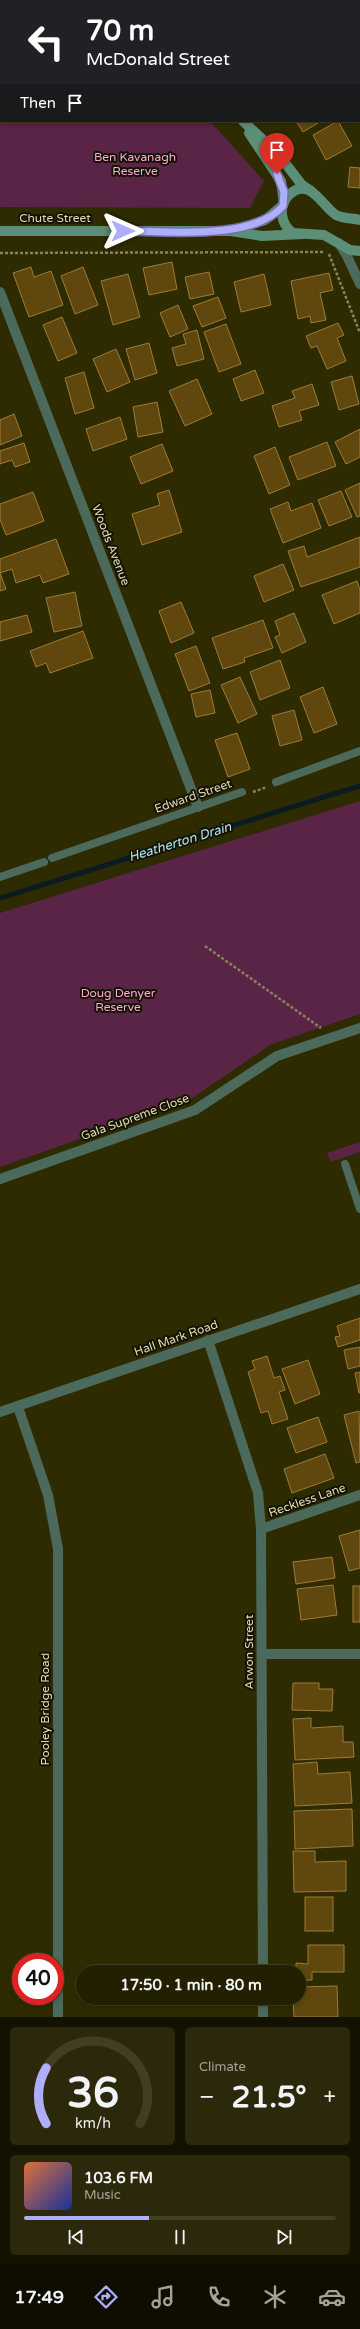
<!DOCTYPE html>
<html lang="en">
<head>
<meta charset="utf-8">
<style>
	:root { --surface:#232001; --page:#2b280b; --text:#f1f3f6; --muted:#a3a399; --line:#403e23; --accent:#afaefa }
	body { margin:0; font-family:"Varela Round",sans-serif; background:var(--page); color:var(--text); height:100vh; display:flex; flex-direction:column; font-size:15px; white-space:nowrap }
	* { box-sizing:border-box; margin:0 }
	p { font-size:13px; color:var(--muted) }
	.icon { flex:none; width:22px; height:22px; fill:none; stroke:currentColor; stroke-width:2; stroke-linecap:round; stroke-linejoin:round }
	.map { position:relative; height:2017px; overflow:hidden }
	.sheet { display:flex; flex-direction:column; gap:10px; padding:10px; background:#131201; flex:1 }
	.sheet>* { flex:none }
	.banner { position:absolute; left:0px; top:0px; width:360px; height:122px; box-shadow:0 2px 6px #0003,0 0 0 1px var(--line); background:#202124; color:#fff; overflow:hidden }
	.speed { position:absolute; left:12px; top:1953px; display:flex; gap:8px; font-size:20px; font-weight:700; text-align:center }
	.speed>* { display:grid; place-content:center; width:52px; height:52px; border-radius:50%; background:var(--surface); box-shadow:0 2px 6px #0003,0 0 0 1px var(--line); line-height:1 }
	.speed .limit { border:6px solid #d22; background:#fff; color:#111 }
	.pin { position:absolute; display:grid; place-items:center; width:34px; height:34px; color:#fff; margin:-41px -17px; border-radius:50% 50% 50% 0; rotate:-45deg; box-shadow:0 0 4px #0007 }
	.pin .icon { rotate:45deg }
	.me { position:absolute; width:44px; margin:-22px; rotate:90deg; stroke-linejoin:round; filter:drop-shadow(0 0 3px #0008) }
	.turn { display:flex; align-items:center; gap:14px; height:84px; padding:0 20px; font-size:18px }
	.turn .icon { width:52px; height:52px; stroke-width:2.5 }
	.turn b { display:block; font-size:28px; line-height:34px }
	.then { display:flex; align-items:center; height:38px; padding:0 20px; background:#0003; gap:8px; font-size:15px }
	.big { font-size:30px; font-weight:700; line-height:1.1 }
	.sheet .card { flex:1; display:flex; flex-direction:column; justify-content:center; gap:6px; min-width:0; padding:0 14px; border-radius:6px; background:var(--page) }
	.sheet .dial { align-items:center; gap:0 }
	.dial svg { height:104px; overflow:visible; fill:none; stroke:var(--line); stroke-width:7; stroke-linecap:round; text-anchor:middle }
	.dial text { fill:var(--text); stroke:none }
	.song { display:flex; align-items:center; gap:12px }
	.cover { width:48px; height:48px; border-radius:6px; background:linear-gradient(135deg,hsl(20 70% 55%),hsl(230 70% 35%)) }
	.played { height:4px; border-radius:2px; background:linear-gradient(90deg,var(--accent) 40%,var(--line) 40%) }
	.keys { display:flex; justify-content:space-around; direction:ltr }
	.heat { display:flex; justify-content:space-between; align-items:center; font-size:22px; direction:ltr }
	.sheet .tiles { flex:1; display:grid; gap:10px; grid-template-columns:1fr 1fr }
	.card:last-child { grid-column:span 2 }
	.trip { position:absolute; left:76px; top:1965px; width:230px; height:40px; border-radius:20px; background:var(--surface); box-shadow:0 2px 6px #0003,0 0 0 1px var(--line); font-weight:700; line-height:40px; text-align:center }
	.menu { display:flex; height:64px; justify-content:space-around; align-items:center; background:#0e0d00; color:var(--muted) }
	.menu .icon { width:28px; height:28px }
	.menu .current { color:var(--accent) }
	.menu b { font-size:18px; color:var(--text) }
	.map>svg:first-child { display:block }
	.green { fill:#592446 }
	.lines { fill:none; stroke-linecap:round; stroke-linejoin:round }
	.stream { stroke:#0b1b21; stroke-width:5 }
	.building { fill:#60470d; stroke:#9d7c35 }
	.path { stroke:#87845d; stroke-width:2.5; stroke-dasharray:3 2; stroke-linecap:butt }
	.lane { stroke:#4b6a5b; stroke-width:8 }
	.street { stroke:#4b6a5b; stroke-width:10 }
	.secondary { stroke:#5b8f77; stroke-width:10 }
	.route-casing { stroke:#7271a2; stroke-width:10 }
	.route { stroke:#afaefa; stroke-width:7 }
	.labels { text-anchor:middle; dominant-baseline:central; stroke-width:4; stroke-linejoin:round; paint-order:stroke }
	.park-label { font-size:12px; fill:#ffa6da; stroke:#151300 }
	.street-label { font-size:12px; fill:#dddbb6; stroke:#151300 }
	.water-label { font-size:13px; font-style:italic; fill:#b1e6fb; stroke:#151300 }
</style>
</head>
<body>
<div class="map">
<svg width="360" height="2017" viewBox="0 0 360 2017">
	<rect width="100%" height="100%" fill="#2f2b01"/>
	<g class="green">
		<polygon points="0,0 103,1 1,1 1,121 210,121 264,181 250,208 0,207"/>
		<polygon points="360,801 360,1014 270,1045 188,1101 0,1167 0,913"/>
		<polygon points="360,1142 360,1152 331,1162 327,1153"/>
	</g>
	<g class="lines">
		<polyline class="stream" points="0,898 360,786"/>
	</g>
	<g class="building">
		<polygon points="190,0 233,0 189,1"/>
		<polygon points="296,121 317,121 318,123 303,132"/>
		<polygon points="338,121 352,146 326,160 313,135"/>
		<polygon points="350,167 360,168 360,188 348,187"/>
		<polygon points="172,262 177,289 149,295 143,268"/>
		<polygon points="31,267 34,277 51,271 63,305 29,317 13,273"/>
		<polygon points="83,267 98,305 75,314 61,276"/>
		<polygon points="209,272 214,294 190,299 185,277"/>
		<polygon points="329,273 333,290 320,293 326,320 311,323 310,316 298,319 291,281"/>
		<polygon points="128,274 140,317 113,325 101,281"/>
		<polygon points="264,274 271,305 241,312 234,282"/>
		<polygon points="218,297 226,318 202,327 193,306"/>
		<polygon points="178,305 188,329 170,337 160,313"/>
		<polygon points="62,317 77,353 58,361 43,325"/>
		<polygon points="338,323 344,335 337,338 346,361 327,369 317,346 311,348 306,336"/>
		<polygon points="226,324 241,364 219,372 204,332"/>
		<polygon points="197,330 204,359 177,366 172,348 186,344 183,334"/>
		<polygon points="149,343 157,373 135,380 126,349"/>
		<polygon points="116,349 130,382 107,392 93,359"/>
		<polygon points="255,370 264,393 241,401 233,379"/>
		<polygon points="84,372 94,408 75,414 65,378"/>
		<polygon points="352,376 359,404 339,410 331,382"/>
		<polygon points="197,379 212,414 185,426 169,391"/>
		<polygon points="312,384 319,405 299,411 302,420 279,427 272,406 295,398 292,391"/>
		<polygon points="157,402 163,432 138,437 133,407"/>
		<polygon points="14,414 22,436 0,445 0,420"/>
		<polygon points="120,417 127,439 93,451 86,429"/>
		<polygon points="360,429 360,457 346,464 335,442"/>
		<polygon points="327,442 336,466 298,480 289,457"/>
		<polygon points="24,443 30,462 15,467 12,460 0,464 0,451"/>
		<polygon points="162,444 173,471 141,484 130,457"/>
		<polygon points="275,447 290,485 269,494 254,456"/>
		<polygon points="360,483 360,516 357,517 345,490"/>
		<polygon points="169,490 182,532 142,545 132,514 160,505 157,494"/>
		<polygon points="341,491 352,517 329,526 318,500"/>
		<polygon points="33,492 44,521 6,535 0,519 0,504"/>
		<polygon points="288,502 291,511 312,503 321,528 283,543 270,509"/>
		<polygon points="360,537 360,567 301,587 288,551 304,546 307,557"/>
		<polygon points="56,539 69,574 43,583 40,575 16,583 12,569 0,573 6,589 0,591 0,559"/>
		<polygon points="283,564 294,590 264,602 254,576"/>
		<polygon points="357,581 360,590 360,613 334,624 322,595"/>
		<polygon points="75,592 82,626 54,632 46,598"/>
		<polygon points="181,602 194,633 171,643 159,611"/>
		<polygon points="294,613 306,642 282,653 275,637 280,635 275,621"/>
		<polygon points="27,615 32,632 0,641 0,622"/>
		<polygon points="263,620 273,648 244,658 245,662 223,669 212,638"/>
		<polygon points="83,631 93,658 50,673 46,663 36,667 30,651"/>
		<polygon points="196,646 210,683 189,691 175,654"/>
		<polygon points="280,660 290,688 260,700 250,672"/>
		<polygon points="240,677 257,714 238,723 221,685"/>
		<polygon points="323,687 337,724 314,733 300,697"/>
		<polygon points="210,690 215,713 196,717 191,694"/>
		<polygon points="294,710 302,740 280,746 272,716"/>
		<polygon points="237,733 250,769 228,777 215,740"/>
		<polygon points="360,1318 360,1340 338,1347 335,1337 340,1336 337,1326"/>
		<polygon points="360,1347 360,1366 348,1369 344,1350"/>
		<polygon points="267,1356 274,1378 280,1376 285,1390 279,1392 288,1419 272,1424 268,1411 261,1413 248,1372 255,1369 252,1361"/>
		<polygon points="308,1360 320,1394 295,1404 282,1369"/>
		<polygon points="360,1372 360,1393 359,1393 355,1373"/>
		<polygon points="359,1411 360,1462 356,1463 344,1415"/>
		<polygon points="318,1417 327,1442 296,1453 287,1428"/>
		<polygon points="325,1454 334,1478 292,1493 284,1469"/>
		<polygon points="360,1530 360,1568 349,1571 339,1536"/>
		<polygon points="332,1557 335,1578 296,1584 293,1562"/>
		<polygon points="333,1585 337,1615 301,1620 297,1589"/>
		<rect x="353" y="1586" width="7" height="36"/>
		<polygon points="293,1683 319,1683 319,1689 333,1689 332,1711 292,1710"/>
		<polygon points="311,1718 311,1728 343,1726 343,1742 353,1742 354,1757 295,1760 293,1719"/>
		<polygon points="317,1762 318,1774 350,1772 352,1803 295,1806 293,1764"/>
		<polygon points="352,1809 353,1846 295,1849 294,1811"/>
		<polygon points="293,1851 315,1851 315,1862 346,1861 346,1891 294,1892"/>
		<rect x="305" y="1897" width="28" height="34"/>
		<polygon points="308,1945 344,1945 344,1972 312,1972 312,1980 299,1980 299,1972 296,1972 296,1963 308,1964"/>
		<polygon points="337,1986 338,2017 294,2017 293,1998 299,1998 299,1987"/>
	</g>
	<g class="lines">
		<g class="path">
			<polyline points="0,253 325,252"/>
			<polyline points="329,254 360,333"/>
			<polyline points="253,792 267,787"/>
			<polyline points="205,946 321,1028"/>
		</g>
		<g class="lane">
			<polyline points="276,782 360,751"/>
			<polyline points="52,858 242,792"/>
			<polyline points="0,877 44,862"/>
			<polyline points="345,1164 360,1209"/>
		</g>
		<g class="street">
			<polyline points="339,243 347,256 360,284"/>
			<polyline points="0,292 198,807"/>
			<polyline points="0,1179 195,1110 277,1056 360,1028"/>
			<polyline points="208,1340 258,1493 261,1529 263,1972"/>
			<polyline points="18,1407 48,1495 58,1549 58,2017"/>
			<polyline points="0,1412 360,1289"/>
			<polyline points="261,1529 360,1495"/>
			<polyline points="262,1654 360,1654"/>
			<polyline points="263,1998 263,2017"/>
		</g>
		<g class="secondary">
			<polyline points="135,0 136,1"/>
			<polyline points="243,121 279,155 302,185 311,191"/>
			<polyline points="249,133 281,181 284,203"/>
			<path d="M360 220C352 218 344 219 336 215 323 207 309 175 289 195 284 200 281 208 282 215 283 222 287 229 293 233L324 235 350 250 360 251"/>
			<polyline points="235,230 265,220 283,205"/>
			<polyline points="0,231 231,231 262,236 303,234"/>
		</g>
	</g>
	<g class="lines">
		<defs>
			<path id="route" d="M123 231C168 231 252 241 283 206L284 192 277 174"/>
		</defs>
		<use href="#route" class="route-casing"/>
		<use href="#route" class="route"/>
	</g>
	<g class="labels">
		<g class="park-label">
			<text x="135" y="157">Ben Kavanagh<tspan x="135" dy="14">Reserve</tspan></text>
			<text x="118" y="993">Doug Denyer<tspan x="118" dy="14">Reserve</tspan></text>
		</g>
		<g class="street-label">
			<text x="55" y="218">Chute Street</text>
			<text transform="translate(111 545) rotate(69)">Woods Avenue</text>
			<text transform="translate(193 796) rotate(-19)">Edward Street</text>
			<text transform="translate(135 1117) rotate(-20)">Gala Supreme Close</text>
			<text transform="translate(176 1338) rotate(-19)">Hall Mark Road</text>
			<text transform="translate(307 1500) rotate(-19)">Reckless Lane</text>
			<text transform="translate(249 1652) rotate(-90)">Arwon Street</text>
			<text transform="translate(45 1709) rotate(-90)">Pooley Bridge Road</text>
		</g>
		<g class="water-label">
			<text transform="translate(180 842) rotate(-17)">Heatherton Drain</text>
		</g>
	</g>
</svg>
<div class="speed"><div class="limit">40</div></div>
<div class="pin" style="left:277px;top:174px;background:#d93025"><svg class="icon" aria-label="arrive" viewBox="0 0 24 24"><path d="M6 21V4h12l-3 4 3 4H6"/></svg></div>
<svg class="me" style="left:123px;top:231px" viewBox="-20 -20 40 40"><path d="M0-17L14 15 0 8-14 15z" fill="#afaefa" stroke="#fff" stroke-width="4"/></svg>
<div class="trip">17:50 · 1 min · 80 m</div>
<div class="banner">
<div class="turn"><svg class="icon" aria-label="left" viewBox="0 0 24 24"><path d="M17 20v-9H6M10 6l-5 5 5 5"/></svg><div><b>70 m</b>McDonald Street</div></div>
<div class="then">Then<svg class="icon" aria-label="arrive" viewBox="0 0 24 24"><path d="M6 21V4h12l-3 4 3 4H6"/></svg></div>
</div>
</div>
<section class="sheet">
<div class="tiles">
<div class="card dial"><svg viewBox="0 0 100 80">
<path d="M14 69A42 42 0 1 1 86 69"/>
<path d="M14 69A42 42 0 0 1 14 26" stroke="#afaefa"/>
<text x="50" y="56" font-size="32" font-weight="700">36</text>
<text x="50" y="72" font-size="11">km/h</text>
</svg></div>
<div class="card"><p>Climate</p>
<div class="heat"><a>−</a><b class="big">21.5°</b><a>+</a></div>
</div>
<div class="card">
<div class="song"><i class="cover"></i><div><b>103.6 FM</b><p>Music</p></div></div>
<div class="played"></div>
<div class="keys"><svg class="icon" aria-label="previous" viewBox="0 0 24 24"><path d="M18 5L8 12l10 7zM5 5v14"/></svg><svg class="icon" aria-label="pause" viewBox="0 0 24 24"><path d="M8 5v14M16 5v14"/></svg><svg class="icon" aria-label="next" viewBox="0 0 24 24"><path d="M6 5l10 7-10 7zM19 5v14"/></svg></div>
</div>
</div>
</section>
<nav class="menu">
<b>17:49</b>
<svg class="icon current" aria-label="directions" viewBox="0 0 24 24"><path d="M12 3l9 9-9 9-9-9zM9 14v-3h6M13 9l2 2-2 2"/></svg>
<svg class="icon" aria-label="music" viewBox="0 0 24 24"><path d="M9 18V5l10-2v13"/><circle cx="6" cy="18" r="3"/><circle cx="16" cy="16" r="3"/></svg>
<svg class="icon" aria-label="phone" viewBox="0 0 24 24"><path d="M5 4h4l2 5-3 2q2 4 5 5l2-3 5 2v4C11 20 4 13 5 4z"/></svg>
<svg class="icon" aria-label="climate" viewBox="0 0 24 24"><path d="M12 3v18M4 7l16 10M4 17L20 7"/></svg>
<svg class="icon" aria-label="car" viewBox="0 0 24 24"><path d="M5 17H2v-5l4-1 3-4h7l3 4 3 1v5h-3M9 17h6M6 11h13"/><circle cx="7" cy="17" r="2"/><circle cx="17" cy="17" r="2"/></svg>
</nav>
</body>
</html>
